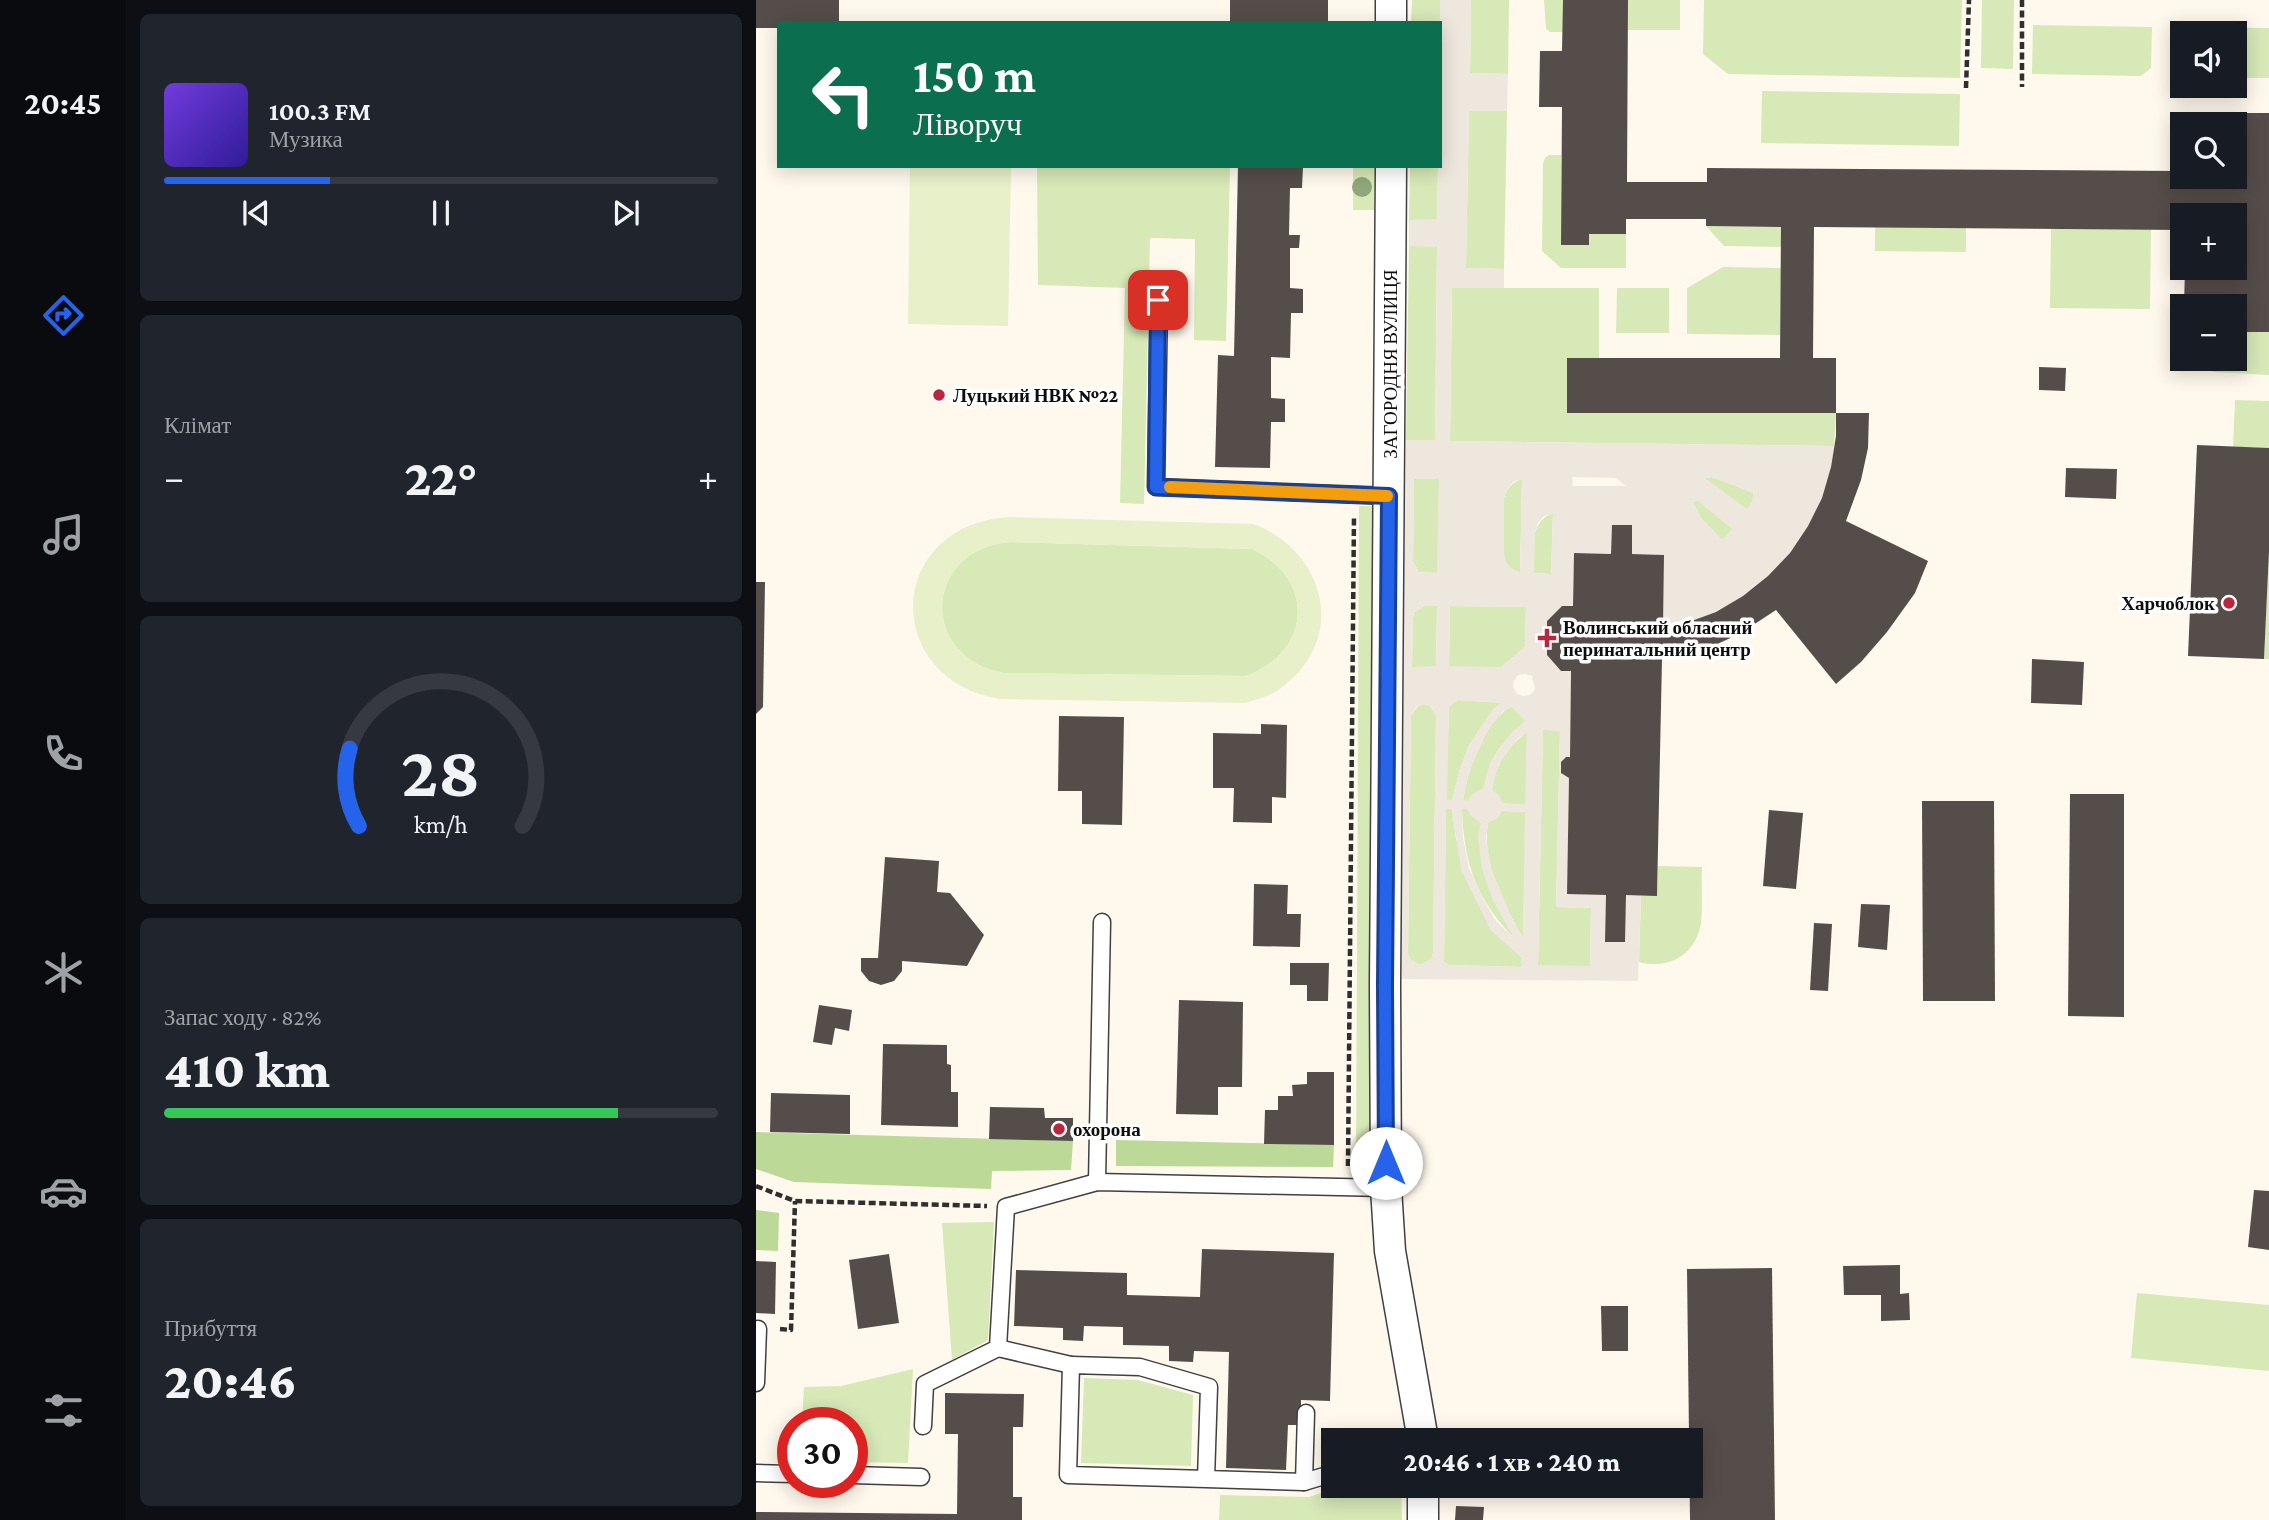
<!DOCTYPE html>
<html lang="uk">
<head>
<meta charset="utf-8">
<style>
	:root { --surface:#171b24; --page:#20242c; --text:#f1f3f6; --muted:#9ea1a6; --line:#363941; --accent:#2563eb }
	body { margin:0; font-family:"Crimson Pro",serif; background:var(--page); color:var(--text); height:100vh; display:flex; flex-direction:column; font-size:26px; white-space:nowrap }
	* { box-sizing:border-box; margin:0 }
	p { font-size:23px; color:var(--muted) }
	.icon { flex:none; width:38px; height:38px; fill:none; stroke:currentColor; stroke-width:2; stroke-linecap:round; stroke-linejoin:round }
	.map { position:relative; flex:1; overflow:hidden }
	.side { display:flex; flex-direction:column; gap:14px; padding:14px; background:#0d0f14; width:630px }
	.side>* { flex:none }
	.hud { position:absolute; left:21px; top:21px; width:665px; height:147px; border-radius:0px; box-shadow:0 4px 18px #0003; background:#0b6e4f; color:#fff; overflow:hidden }
	.tools { position:absolute; left:1414px; top:21px; display:grid; gap:14px }
	.tools a { display:grid; place-items:center; width:77px; height:77px; border-radius:0px; background:var(--surface); box-shadow:0 4px 18px #0003; font-size:35px }
	.speed { position:absolute; left:21px; top:1407px; display:flex; gap:14px; font-size:35px; font-weight:700; text-align:center }
	.speed>* { display:grid; place-content:center; width:91px; height:91px; border-radius:50%; background:var(--surface); box-shadow:0 4px 18px #0003; line-height:1 }
	.speed .limit { border:10px solid #d22; background:#fff; color:#111 }
	.pin { position:absolute; display:grid; place-items:center; width:60px; height:60px; color:#fff; margin:-30px; border-radius:14px; box-shadow:0 4px 10px #0006 }
	.me { position:absolute; width:77px; margin:-38px; rotate:0deg; stroke-linejoin:round; filter:drop-shadow(0 0 5px #0008) }
	.turn { display:flex; align-items:center; gap:24px; height:147px; padding:0 21px; font-size:32px }
	.turn .icon { width:91px; height:91px; stroke-width:2.5 }
	.turn b { display:block; font-size:49px; line-height:60px }
	.big { font-size:52px; font-weight:800; line-height:1.1 }
	.side .tile { flex:1; display:flex; flex-direction:column; justify-content:center; gap:10px; min-width:0; padding:0 24px; border-radius:10px; background:var(--page) }
	.side .dial { align-items:center; gap:0 }
	.dial svg { height:182px; overflow:visible; fill:none; stroke:var(--line); stroke-width:7; stroke-linecap:round; text-anchor:middle }
	.dial text { fill:var(--text); stroke:none }
	.song { display:flex; align-items:center; gap:21px }
	.cover { width:84px; height:84px; border-radius:10px; background:linear-gradient(135deg,hsl(260 70% 55%),hsl(250 70% 35%)) }
	.played { height:7px; border-radius:4px; background:linear-gradient(90deg,var(--accent) 30%,var(--line) 30%) }
	.keys { display:flex; justify-content:space-around; direction:ltr }
	.heat { display:flex; justify-content:space-between; align-items:center; font-size:38px; direction:ltr }
	.charge { height:10px; border-radius:5px; background:linear-gradient(90deg,#34c759 82%,var(--line) 0) }
	.trip { position:absolute; left:565px; top:1428px; width:382px; height:70px; border-radius:0px; background:var(--surface); box-shadow:0 4px 18px #0003; font-weight:800; line-height:70px; text-align:center }
	main { display:flex; flex:1; min-height:0 }
	.tab-bar { display:flex; flex-direction:column; width:126px; justify-content:space-around; align-items:center; background:#090b0e; color:var(--muted) }
	.tab-bar .icon { width:49px; height:49px }
	.tab-bar .selected { color:var(--accent) }
	.tab-bar b { font-size:32px; color:var(--text) }
	.map>svg:first-child { display:block }
	.green { fill:#d7e9b7 }
	.forest { fill:#bcd997 }
	.pitch { fill:#e7f0c9; fill-rule:evenodd }
	.plaza { fill:#eee7dd; fill-rule:evenodd }
	.building { fill:#554d49 }
	.lines { fill:none; stroke-linecap:round; stroke-linejoin:round }
	.service-casing { stroke:#404040; stroke-width:19 }
	.minor-casing { stroke:#404040; stroke-width:33 }
	.path { stroke:#2f2f2f; stroke-width:4.5; stroke-dasharray:7 3.5; stroke-linecap:butt }
	.service { stroke:#fff; stroke-width:16 }
	.minor { stroke:#fff; stroke-width:30 }
	.tree { fill:#90a77b }
	.route-casing { stroke:#184099; stroke-width:18 }
	.route { stroke:#2563eb; stroke-width:12 }
	.slow { stroke:#f59e0b; stroke-width:12 }
	.poi-dot { fill:#bb263f; stroke:#fff; stroke-width:2.5 }
	.labels { text-anchor:middle; dominant-baseline:central; stroke-width:7; stroke-linejoin:round; paint-order:stroke }
	.street-label { font-size:19px; fill:#0d0d0d; stroke:#fff }
	.poi-label { font-size:19px; font-weight:bold; fill:#0d0d0d; stroke:#fff; text-anchor:start }
</style>
</head>
<body>
<main>
<nav class="tab-bar">
<b>20:45</b>
<svg class="icon selected" aria-label="directions" viewBox="0 0 24 24"><path d="M12 3l9 9-9 9-9-9zM9 14v-3h6M13 9l2 2-2 2"/></svg>
<svg class="icon" aria-label="music" viewBox="0 0 24 24"><path d="M9 18V5l10-2v13"/><circle cx="6" cy="18" r="3"/><circle cx="16" cy="16" r="3"/></svg>
<svg class="icon" aria-label="phone" viewBox="0 0 24 24"><path d="M5 4h4l2 5-3 2q2 4 5 5l2-3 5 2v4C11 20 4 13 5 4z"/></svg>
<svg class="icon" aria-label="climate" viewBox="0 0 24 24"><path d="M12 3v18M4 7l16 10M4 17L20 7"/></svg>
<svg class="icon" aria-label="car" viewBox="0 0 24 24"><path d="M5 17H2v-5l4-1 3-4h7l3 4 3 1v5h-3M9 17h6M6 11h13"/><circle cx="7" cy="17" r="2"/><circle cx="17" cy="17" r="2"/></svg>
<svg class="icon" aria-label="filters" viewBox="0 0 24 24"><path d="M4 7h16M4 17h16"/><circle cx="9" cy="7" r="2"/><circle cx="15" cy="17" r="2"/></svg>
</nav>
<section class="side">
<div class="tile">
<div class="song"><i class="cover"></i><div><b>100.3 FM</b><p>Музика</p></div></div>
<div class="played"></div>
<div class="keys"><svg class="icon" aria-label="previous" viewBox="0 0 24 24"><path d="M18 5L8 12l10 7zM5 5v14"/></svg><svg class="icon" aria-label="pause" viewBox="0 0 24 24"><path d="M8 5v14M16 5v14"/></svg><svg class="icon" aria-label="next" viewBox="0 0 24 24"><path d="M6 5l10 7-10 7zM19 5v14"/></svg></div>
</div>
<div class="tile"><p>Клімат</p>
<div class="heat"><a>−</a><b class="big">22°</b><a>+</a></div>
</div>
<div class="tile dial"><svg viewBox="0 0 100 80">
<path d="M14 69A42 42 0 1 1 86 69"/>
<path d="M14 69A42 42 0 0 1 10 35" stroke="#2563eb"/>
<text x="50" y="56" font-size="32" font-weight="700">28</text>
<text x="50" y="72" font-size="11">km/h</text>
</svg></div>
<div class="tile"><p>Запас ходу · 82%</p><b class="big">410 km</b><div class="charge"></div></div>
<div class="tile"><p>Прибуття</p><b class="big">20:46</b></div>
</section>
<div class="map">
<svg width="1513" height="1520" viewBox="0 0 1513 1520">
	<rect width="100%" height="100%" fill="#fff9ed"/>
	<g class="green">
		<polygon points="656,0 684,0 684,23 655,23"/>
		<polygon points="715,0 753,0 752,74 714,73"/>
		<polygon points="788,0 807,0 807,32 794,32 790,29"/>
		<rect x="872" y="0" width="52" height="30"/>
		<polygon points="948,0 1206,0 1204,78 972,74 947,54"/>
		<polygon points="1226,0 1258,0 1257,69 1225,68"/>
		<polygon points="1277,25 1396,27 1395,68 1385,76 1276,74"/>
		<polygon points="1414,27 1513,28 1513,78 1479,78 1479,33 1426,33 1426,78 1414,70"/>
		<polygon points="1006,91 1204,94 1203,146 1005,143"/>
		<polygon points="713,110 751,111 748,269 710,268"/>
		<polygon points="793,155 805,155 805,245 832,245 833,234 870,234 870,268 805,268 786,251 787,164 789,158"/>
		<polygon points="281,166 474,166 470,341 438,340 439,239 394,238 388,504 364,503 369,288 282,285"/>
		<rect x="597" y="166" width="23" height="44"/>
		<polygon points="654,166 682,166 681,220 653,220"/>
		<polygon points="950,226 1025,227 1025,247 968,246"/>
		<polygon points="1119,227 1210,228 1210,252 1119,251"/>
		<polygon points="1295,229 1395,229 1394,309 1294,308"/>
		<polygon points="653,246 681,246 679,441 650,440"/>
		<polygon points="967,267 1025,268 1024,335 931,334 931,288"/>
		<polygon points="696,288 843,288 843,358 811,358 812,413 1080,413 1078,446 694,441"/>
		<polygon points="861,288 913,288 913,333 860,333"/>
		<polygon points="1513,310 1513,375 1457,372 1438,359 1479,359 1479,332 1513,332"/>
		<polygon points="1479,400 1513,401 1513,448 1477,447"/>
		<polygon points="956,477 998,493 996,502 991,510 948,478"/>
		<polygon points="658,478 683,479 682,573 663,572 657,561"/>
		<path d="M766 479 764 573C759 571 753 568 750 563 743 550 748 513 748 498 751 487 756 483 766 479Z"/>
		<polygon points="942,500 977,529 966,540 945,518 937,502"/>
		<polygon points="603,506 621,506 617,1168 600,1168"/>
		<path d="M797 513 795 574 778 573C778 551 772 522 797 513Z"/>
		<path d="M254 542 496 549C560 579 556 652 490 676L248 673C162 658 167 549 254 542Z"/>
		<polygon points="1513,551 1513,659 1508,659"/>
		<polygon points="669,606 681,606 680,667 656,667 657,618 658,612"/>
		<polygon points="694,606 770,607 769,647 745,667 693,667"/>
		<polygon points="702,700 747,703 713,745 704,769 696,800 690,800 693,706"/>
		<polygon points="668,704 674,706 680,716 677,953 675,959 664,965 654,959 652,952 655,716 662,706"/>
		<path d="M756 706 770 721C747 740 732 759 728 789L712 801H707C711 771 728 721 756 706Z"/>
		<polygon points="787,730 804,730 800,907 835,908 834,966 782,966"/>
		<path d="M771 732 770 805 746 803 736 790C739 765 751 747 771 732Z"/>
		<polygon points="690,809 696,809 700,839 734,929 765,957 765,967 693,965 688,962"/>
		<path d="M706 809H711L725 823C719 865 739 909 762 942 721 901 708 866 706 809Z"/>
		<path d="M746 811 770 812 767 937C746 904 726 862 732 823Z"/>
		<path d="M902 866 946 867C945 885 947 905 945 923 940 955 912 970 883 962L885 895H901Z"/>
		<polygon points="238,1222 232,1340 196,1360 186,1223"/>
		<polygon points="1381,1293 1513,1305 1513,1371 1375,1358"/>
		<polygon points="157,1369 152,1463 96,1462 96,1423 46,1423 48,1387 85,1386"/>
		<polygon points="328,1378 382,1380 437,1395 435,1466 325,1463"/>
		<polygon points="586,1486 645,1486 646,1520 463,1520 464,1495 553,1497"/>
	</g>
	<g class="forest">
		<polygon points="0,1132 317,1141 315,1170 236,1171 235,1189 38,1182 0,1169"/>
		<polygon points="360,1140 578,1145 577,1167 360,1166"/>
		<polygon points="0,1210 23,1213 22,1251 0,1250"/>
	</g>
	<g class="pitch">
		<polygon points="154,166 255,166 252,326 152,324"/>
		<path d="M253 517 498 524C569 552 591 635 529 685 517 695 503 699 489 703L244 699C123 679 131 524 253 517ZM254 542 496 549C560 579 556 652 490 676L248 673C162 658 167 549 254 542Z"/>
	</g>
	<path class="plaza" d="M684 0H715L714 73 752 74 751 111H713L710 268 748 269V288H696L694 441 1078 446 1075 467 1066 498 1052 526 1034 553 1012 576 987 596 960 612 930 623 907 628 908 555 876 554V525H856L855 554 818 553 817 606H806L791 621V655L805 671H815L814 757H810L805 762V773L813 778 811 893 850 895 849 942H868L870 895H885L882 981 643 979 650 440H679L681 247 653 246V220L681 219 682 166H684ZM816 477 860 478 870 486H817ZM956 477 997 493 996 502 991 509 949 478ZM658 479H683L681 573 663 572 657 561ZM766 479 764 573H763L756 569 750 562 748 553V498L751 489 757 482ZM941 500 976 529 966 540 945 518 937 502ZM797 513 795 574 778 573 779 532 782 523 788 516ZM669 606H681L680 666 656 667 657 618 658 612ZM694 606 770 607 769 647 745 667 693 666ZM769 674 776 676 779 689 774 695 767 696 761 694 757 687 758 681 762 675ZM702 700 745 703 737 709 713 745 704 769 696 800H691L693 706ZM668 704 674 706 680 716 677 953 675 959 664 965 654 959 652 952 655 716 661 706ZM756 707 769 721 756 732 734 762 728 788 716 794 712 801 707 800 713 772 732 730 747 711ZM787 730 804 731 800 907 835 908 834 966 782 965ZM771 732 769 805 746 803 744 796 736 790 742 765 761 739ZM690 809H696L705 870 734 929 765 957V967L693 965 688 962ZM706 809H711L715 816 725 823 722 838 726 869 736 898 758 938 740 921 727 899 713 868 707 838ZM746 811 769 812 767 936 758 923 735 868 730 838 732 823 742 818Z"/>
	<g class="building">
		<polygon points="0,0 83,0 83,23 23,23 23,28 0,28"/>
		<polygon points="474,0 572,0 572,21 474,22"/>
		<polygon points="807,0 872,0 871,182 951,182 951,168 1426,171 1426,177 1479,177 1479,124 1429,124 1429,113 1513,113 1513,332 1479,332 1479,306 1428,306 1429,268 1479,268 1479,215 1426,215 1426,230 1058,227 1057,358 1080,358 1080,413 811,413 811,358 1024,358 1025,227 950,226 950,219 870,219 870,234 833,234 833,245 805,245 806,107 783,107 784,51 806,51"/>
		<polygon points="482,166 547,167 546,188 534,188 533,235 544,235 543,248 534,248 534,288 547,289 547,313 535,313 534,358 515,357 515,398 529,399 529,422 515,422 514,468 459,467 462,355 478,356"/>
		<polygon points="1283,367 1310,368 1309,391 1283,390"/>
		<polygon points="1080,413 1113,413 1112,448 1105,480 1090,521 1172,561 1159,593 1131,632 1105,662 1080,684 1020,610 985,633 955,647 906,659 901,896 870,895 869,942 849,942 850,895 811,894 813,778 805,773 805,762 810,757 814,757 815,671 805,671 791,655 791,621 806,606 817,606 818,553 855,554 856,525 876,525 876,554 908,555 907,628 930,623 960,612 987,596 1012,576 1034,553 1052,526 1066,498 1075,467 1080,436"/>
		<polygon points="1441,445 1513,448 1513,551 1508,659 1432,656"/>
		<polygon points="1310,468 1361,469 1360,499 1309,497"/>
		<polygon points="0,582 9,582 7,707 0,714"/>
		<polygon points="1276,659 1328,662 1326,705 1275,703"/>
		<polygon points="303,716 368,717 366,825 326,824 326,791 302,791"/>
		<polygon points="505,724 531,725 530,798 516,797 516,823 477,822 478,788 457,788 457,733 505,734"/>
		<polygon points="1314,794 1368,794 1368,1017 1312,1016"/>
		<polygon points="1166,801 1238,801 1239,1001 1167,1001"/>
		<polygon points="1013,810 1047,813 1040,889 1007,886"/>
		<polygon points="129,857 183,861 181,892 194,893 228,935 211,966 146,961 146,971 138,981 125,985 113,981 105,971 105,958 122,958"/>
		<polygon points="498,884 532,885 531,914 545,914 544,947 497,946"/>
		<polygon points="1105,904 1134,905 1131,950 1102,947"/>
		<polygon points="1058,923 1076,924 1072,991 1054,990"/>
		<polygon points="534,963 573,963 572,1001 551,1001 551,985 534,985"/>
		<polygon points="423,1000 487,1002 486,1087 462,1087 462,1115 420,1114"/>
		<polygon points="63,1005 96,1010 93,1031 79,1028 76,1045 57,1042"/>
		<polygon points="127,1044 191,1045 191,1064 195,1065 195,1092 202,1092 202,1127 125,1125"/>
		<polygon points="551,1072 578,1072 578,1145 508,1144 509,1110 522,1110 522,1096 537,1096 536,1085 551,1084"/>
		<polygon points="15,1093 94,1095 94,1134 14,1132"/>
		<polygon points="234,1107 288,1108 289,1118 317,1118 317,1141 233,1139"/>
		<polygon points="1498,1190 1513,1191 1513,1250 1492,1247"/>
		<polygon points="446,1249 578,1253 574,1401 545,1400 545,1425 532,1425 530,1470 470,1468 473,1352 438,1351 437,1362 413,1361 413,1346 367,1345 367,1327 328,1326 327,1341 307,1340 307,1328 258,1326 260,1270 371,1273 371,1295 444,1297"/>
		<polygon points="133,1254 143,1323 102,1329 93,1260"/>
		<polygon points="0,1261 20,1262 19,1314 0,1313"/>
		<polygon points="1144,1265 1144,1294 1153,1293 1154,1320 1125,1321 1125,1295 1088,1295 1087,1266"/>
		<polygon points="1016,1268 1019,1520 934,1520 931,1269"/>
		<polygon points="845,1306 872,1306 872,1351 846,1351"/>
		<polygon points="189,1393 268,1394 267,1427 257,1427 257,1497 266,1497 266,1520 0,1520 0,1512 201,1514 202,1434 189,1434"/>
		<polygon points="700,1506 728,1507 727,1520 699,1520"/>
	</g>
	<g class="lines">
		<defs>
			<g id="service">
				<polyline points="403,300 400,487 633,496"/>
				<polyline points="341,1182 346,922"/>
				<polyline points="242,1348 315,1365"/>
				<polyline points="0,1383 2,1329"/>
				<polyline points="167,1426 169,1384 242,1348 250,1207 341,1182 630,1188"/>
				<polyline points="0,1473 37,1474"/>
				<polyline points="96,1475 165,1477"/>
				<polyline points="450,1479 312,1475 315,1365 384,1367 453,1387 450,1479 548,1482 578,1473"/>
				<polyline points="548,1482 550,1413"/>
			</g>
			<g id="minor">
				<polyline points="635,23 635,0"/>
				<polyline points="635,166 629,985 630,1188 634,1251 667,1440"/>
				<polyline points="667,1520 667,1486"/>
			</g>
		</defs>
		<use href="#service" class="service-casing"/>
		<use href="#minor" class="minor-casing"/>
		<g class="path">
			<polyline points="1266,0 1266,87"/>
			<polyline points="1210,88 1213,0"/>
			<polyline points="592,1166 598,516"/>
			<polyline points="0,1186 39,1201 231,1206"/>
			<polyline points="24,1329 35,1330 39,1201"/>
		</g>
		<use href="#service" class="service"/>
		<use href="#minor" class="minor"/>
	</g>
	<circle class="tree" cx="606" cy="187" r="10"/>
	<g class="lines">
		<defs>
			<polyline id="route" points="402,300 400,487 633,496 629,985 630,1163"/>
		</defs>
		<use href="#route" class="route-casing"/>
		<use href="#route" class="route"/>
		<polyline class="slow" points="414,487 631,496"/>
	</g>
	<g class="poi-dot">
		<circle cx="183" cy="395" r="7"/>
		<circle cx="1473" cy="603" r="7"/>
		<path d="M787.5 627.5h7v7h7v7h-7v7h-7v-7h-7v-7h7z"/>
		<circle cx="303" cy="1129" r="7"/>
	</g>
	<g class="labels">
		<g class="street-label">
			<text transform="translate(634 364) rotate(-90)">ЗАГОРОДНЯ ВУЛИЦЯ</text>
		</g>
		<g class="poi-label">
			<text x="197" y="395">Луцький НВК №22</text>
			<text x="1459" y="603" text-anchor="end">Харчоблок</text>
			<text x="807" y="627">Волинський обласний<tspan x="807" dy="22">перинатальний центр</tspan></text>
			<text x="317" y="1129">охорона</text>
		</g>
	</g>
</svg>
<div class="tools">
<a><svg class="icon" aria-label="sound" viewBox="0 0 24 24"><path d="M4 9h4l5-4v14l-5-4H4zM17 9q2 3 0 6"/></svg></a>
<a><svg class="icon" aria-label="search" viewBox="0 0 24 24"><circle cx="10" cy="10" r="6"/><path d="M15 15l6 6"/></svg></a>
<a>+</a>
<a>−</a>
</div>
<div class="speed"><div class="limit">30</div></div>
<div class="pin" style="left:402px;top:300px;background:#d93025"><svg class="icon" aria-label="arrive" viewBox="0 0 24 24"><path d="M6 21V4h12l-3 4 3 4H6"/></svg></div>
<svg class="me" style="left:630px;top:1163px" viewBox="-20 -20 40 40"><circle r="19" fill="#fff"/><path d="M0-13L10 11 0 6-10 11z" fill="#2563eb"/></svg>
<div class="trip">20:46 · 1 хв · 240 m</div>
<div class="hud">
<div class="turn"><svg class="icon" aria-label="left" viewBox="0 0 24 24"><path d="M17 20v-9H6M10 6l-5 5 5 5"/></svg><div><b>150 m</b>Ліворуч</div></div>
</div>
</div>
</main>
</body>
</html>
